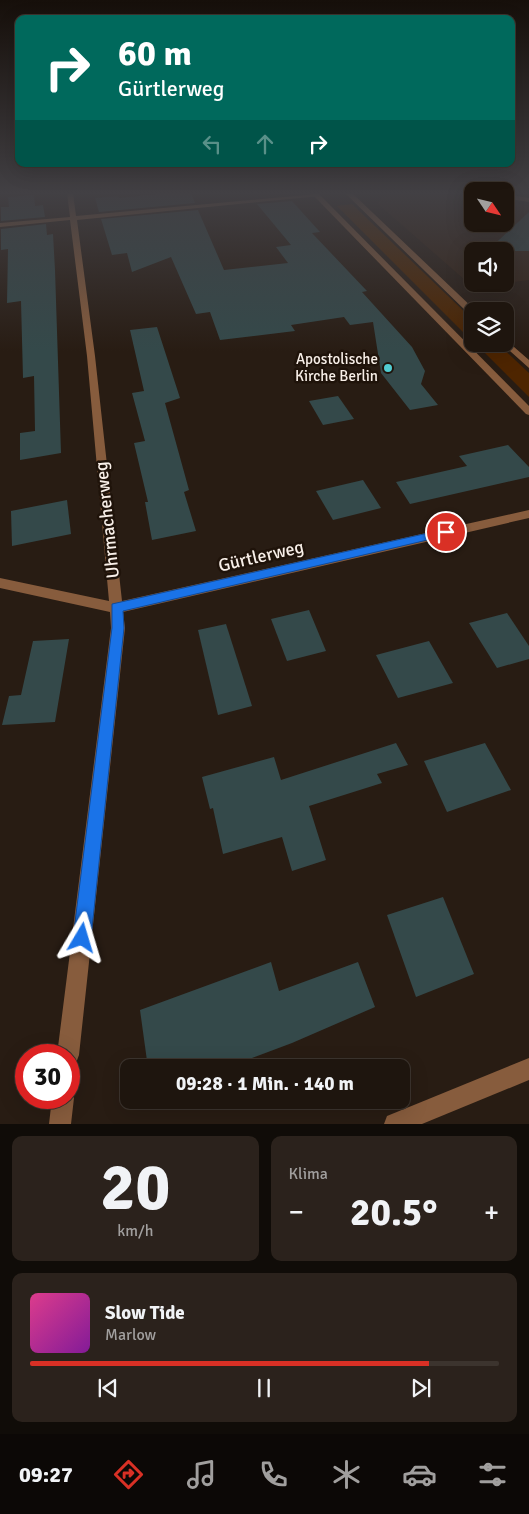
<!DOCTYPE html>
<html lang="de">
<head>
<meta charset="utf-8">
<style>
	:root { --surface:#1e150e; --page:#2b221c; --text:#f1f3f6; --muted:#a19f9e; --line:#3c342e; --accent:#d93025 }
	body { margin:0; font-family:Signika,sans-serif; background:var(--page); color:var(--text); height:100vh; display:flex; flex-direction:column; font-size:19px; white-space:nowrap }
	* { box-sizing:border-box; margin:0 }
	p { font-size:16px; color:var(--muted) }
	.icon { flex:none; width:28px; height:28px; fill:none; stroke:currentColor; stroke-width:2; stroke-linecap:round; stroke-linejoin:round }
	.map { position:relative; height:1124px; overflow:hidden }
	.panel { display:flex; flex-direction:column; gap:12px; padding:12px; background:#100c08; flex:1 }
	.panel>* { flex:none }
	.top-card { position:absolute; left:15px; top:15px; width:500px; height:152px; border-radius:10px; box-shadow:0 5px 20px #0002,0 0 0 1px var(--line); background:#00695c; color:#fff; overflow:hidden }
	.needle { width:32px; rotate:125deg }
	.controls { position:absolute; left:464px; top:182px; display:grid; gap:10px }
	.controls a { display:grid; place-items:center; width:50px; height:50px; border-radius:10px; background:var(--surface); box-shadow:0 5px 20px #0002,0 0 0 1px var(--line); font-size:25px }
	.speed { position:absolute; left:15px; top:1044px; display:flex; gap:10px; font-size:25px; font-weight:700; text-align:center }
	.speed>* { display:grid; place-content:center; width:65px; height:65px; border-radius:50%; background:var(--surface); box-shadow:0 5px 20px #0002,0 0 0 1px var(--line); line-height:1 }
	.speed .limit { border:8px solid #d22; background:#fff; color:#111 }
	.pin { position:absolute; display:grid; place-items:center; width:42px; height:42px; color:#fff; margin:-21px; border:2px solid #fff; border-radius:50%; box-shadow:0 1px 5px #0007 }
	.me { position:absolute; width:55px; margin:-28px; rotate:7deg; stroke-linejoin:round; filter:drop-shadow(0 0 4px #0008) }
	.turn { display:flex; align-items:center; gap:18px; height:105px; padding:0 20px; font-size:22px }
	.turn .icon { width:65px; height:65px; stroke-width:2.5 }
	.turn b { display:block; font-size:35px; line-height:42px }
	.lanes { display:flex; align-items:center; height:48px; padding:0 20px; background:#0003; justify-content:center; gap:25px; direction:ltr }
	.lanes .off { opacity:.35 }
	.big { font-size:38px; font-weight:800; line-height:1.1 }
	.panel .tile { flex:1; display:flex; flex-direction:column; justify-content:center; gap:8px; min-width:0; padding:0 18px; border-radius:10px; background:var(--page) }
	.panel .dial { align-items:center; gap:0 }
	.dial b { font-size:65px; line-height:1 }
	.song { display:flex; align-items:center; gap:15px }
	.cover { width:60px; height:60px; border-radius:8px; background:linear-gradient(135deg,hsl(330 70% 55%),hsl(290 70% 35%)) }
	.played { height:5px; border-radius:2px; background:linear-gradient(90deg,var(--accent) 85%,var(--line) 85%) }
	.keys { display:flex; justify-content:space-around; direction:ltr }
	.heat { display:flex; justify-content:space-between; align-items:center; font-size:28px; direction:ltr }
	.panel .tiles { flex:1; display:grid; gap:12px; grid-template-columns:1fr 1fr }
	.tile:last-child { grid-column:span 2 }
	.trip { position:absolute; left:120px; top:1059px; width:290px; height:50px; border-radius:10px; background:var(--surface); box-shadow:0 5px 20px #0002,0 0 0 1px var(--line); font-weight:800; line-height:50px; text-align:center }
	.tabs { display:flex; height:80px; justify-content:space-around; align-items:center; background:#0c0806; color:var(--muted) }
	.tabs .icon { width:35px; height:35px }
	.tabs .active { color:var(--accent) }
	.tabs b { font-size:22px; color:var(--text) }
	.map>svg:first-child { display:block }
	.built { fill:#332114 }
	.green { fill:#4e2500 }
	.building { fill:#34494a }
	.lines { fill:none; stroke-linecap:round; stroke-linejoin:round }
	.minor { fill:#875c3d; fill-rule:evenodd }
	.tertiary { fill:#875c3d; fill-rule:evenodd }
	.route { fill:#1a73e8; stroke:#114b97 }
	.poi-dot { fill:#51ccd1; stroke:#1f130a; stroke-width:2 }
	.labels { text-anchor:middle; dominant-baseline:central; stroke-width:5; stroke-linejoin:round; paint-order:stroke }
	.far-poi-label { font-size:15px; fill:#f8efe8; stroke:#1f130a; text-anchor:end }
	.street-label { font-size:18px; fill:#f8efe8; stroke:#1f130a }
</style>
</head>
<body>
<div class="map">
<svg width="529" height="1124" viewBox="0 0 529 1124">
	<rect width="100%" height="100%" fill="#281c13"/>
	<polygon class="built" points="418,193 472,197 472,224 505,224 505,202 529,206 529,280 505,283 505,251 472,251 472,284 502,284 473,287 378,204 382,196"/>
	<g class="green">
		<polygon points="352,204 472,319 472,341 337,206"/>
		<polygon points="476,344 498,344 529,373 529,397"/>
	</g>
	<g class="building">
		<polygon points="168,193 191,193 195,203 99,212 95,198 118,196 119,198"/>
		<polygon points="34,195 35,206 43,205 45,217 1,221 1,207 9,207 8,197"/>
		<polygon points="292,201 320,232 312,233 367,291 362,292 412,347 425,371 421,384 438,405 410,410 381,373 373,322 350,325 344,317 291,325 295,331 220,340 210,312 196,314 171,257 132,272 127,253 112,255 101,219 198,210 224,270 288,263 276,247 291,245 257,204"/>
		<polygon points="529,212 529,251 487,251"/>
		<polygon points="46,224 47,235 53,234 55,270 61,453 20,460 20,433 35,431 34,376 23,378 21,301 7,303 8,249 1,250 1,229"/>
		<polygon points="157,327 180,398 165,403 189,490 184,492 196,531 152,540 145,502 148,502 134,443 145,441 132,393 144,391 130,330"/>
		<polygon points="338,396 354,419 323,425 309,401"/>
		<polygon points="508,445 529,467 529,477 410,504 396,482 467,466 459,456"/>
		<polygon points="363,480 381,508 333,520 316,491"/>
		<polygon points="67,500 71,534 12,546 11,511"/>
		<polygon points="309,610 326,651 287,661 271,619"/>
		<polygon points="507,613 529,646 529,659 497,668 469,623"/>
		<polygon points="226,624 252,706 218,715 198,630"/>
		<polygon points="69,639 55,722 2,725 9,696 21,695 33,641"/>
		<polygon points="429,641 453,683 398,698 376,655"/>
		<polygon points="396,743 408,765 377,774 382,783 309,806 326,860 292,871 282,837 223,854 213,808 210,809 202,777 274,757 281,780"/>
		<polygon points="485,743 511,790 447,812 424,761"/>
		<polygon points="443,897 474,974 416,997 387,915"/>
		<polygon points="271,962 279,991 358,962 375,1007 292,1043 225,1068 148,1068 140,1010"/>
	</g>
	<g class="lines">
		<g class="minor">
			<polygon points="67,193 73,193 76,216 317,194 320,196 77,220 95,356 122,601 529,510 529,518 123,612 125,628 79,1055 76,1063 69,1065 69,1055 57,1055 111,628 110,612 0,588 0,578 109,601 87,356 70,220 0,227 0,223 70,217"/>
			<polygon points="505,194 529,198 529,202 505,198"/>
			<polygon points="529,1058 529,1080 422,1124 384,1124 387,1116"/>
			<polygon points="69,1089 74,1098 71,1124 49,1124 52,1098 69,1098"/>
		</g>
		<g class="tertiary">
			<polygon points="311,193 318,193 529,406 529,415 526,414"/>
			<polygon points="345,193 352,193 476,311 472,311 472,314 469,314"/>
			<polygon points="505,339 529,360 529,368 502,344 505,344"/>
		</g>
	</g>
	<linearGradient id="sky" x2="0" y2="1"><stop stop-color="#160f0a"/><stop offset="0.55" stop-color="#424044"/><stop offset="1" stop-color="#424044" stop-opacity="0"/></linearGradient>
	<rect width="529" height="351" fill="url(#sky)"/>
	<polygon class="route" points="446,529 449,530 449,535 123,611 124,628 91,938 88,945 82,947 76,945 73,938 112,628 112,604"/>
	<circle class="poi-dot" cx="388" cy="368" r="5"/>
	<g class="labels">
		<g class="far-poi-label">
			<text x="378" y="359">Apostolische<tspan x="378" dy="17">Kirche Berlin</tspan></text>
		</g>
		<g class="street-label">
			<text transform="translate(107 520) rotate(-96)">Uhrmacherweg</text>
			<text transform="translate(261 556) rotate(-13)">Gürtlerweg</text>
		</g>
	</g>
</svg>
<div class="controls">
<a><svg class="needle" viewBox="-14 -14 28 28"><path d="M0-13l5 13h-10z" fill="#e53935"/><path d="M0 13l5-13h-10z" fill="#a19f9e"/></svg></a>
<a><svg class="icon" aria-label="sound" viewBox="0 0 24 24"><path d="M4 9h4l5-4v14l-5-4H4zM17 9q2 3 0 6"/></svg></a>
<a><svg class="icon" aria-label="layers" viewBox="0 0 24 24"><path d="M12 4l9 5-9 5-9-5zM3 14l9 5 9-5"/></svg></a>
</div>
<div class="speed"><div class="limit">30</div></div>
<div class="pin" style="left:446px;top:532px;background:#d93025"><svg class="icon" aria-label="arrive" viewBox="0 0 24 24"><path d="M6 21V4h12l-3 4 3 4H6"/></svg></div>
<svg class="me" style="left:82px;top:938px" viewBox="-20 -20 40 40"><path d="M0-17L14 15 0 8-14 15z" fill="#1a73e8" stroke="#fff" stroke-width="4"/></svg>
<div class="trip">09:28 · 1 Min. · 140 m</div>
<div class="top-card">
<div class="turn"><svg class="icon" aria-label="right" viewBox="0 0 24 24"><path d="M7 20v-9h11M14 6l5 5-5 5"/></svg><div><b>60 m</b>Gürtlerweg</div></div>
<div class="lanes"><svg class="icon off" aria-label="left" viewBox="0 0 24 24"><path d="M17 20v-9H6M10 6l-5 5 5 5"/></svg><svg class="icon off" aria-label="ahead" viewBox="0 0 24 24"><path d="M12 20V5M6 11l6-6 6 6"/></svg><svg class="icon" aria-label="right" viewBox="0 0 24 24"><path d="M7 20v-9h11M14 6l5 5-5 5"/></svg></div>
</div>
</div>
<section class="panel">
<div class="tiles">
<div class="tile dial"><b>20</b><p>km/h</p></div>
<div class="tile"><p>Klima</p>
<div class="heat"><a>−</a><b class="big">20.5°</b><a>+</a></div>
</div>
<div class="tile">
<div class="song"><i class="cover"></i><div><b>Slow Tide</b><p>Marlow</p></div></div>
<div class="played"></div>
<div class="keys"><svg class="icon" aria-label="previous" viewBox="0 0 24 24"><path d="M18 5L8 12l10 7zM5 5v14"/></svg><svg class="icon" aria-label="pause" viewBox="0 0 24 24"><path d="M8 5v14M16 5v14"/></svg><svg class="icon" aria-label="next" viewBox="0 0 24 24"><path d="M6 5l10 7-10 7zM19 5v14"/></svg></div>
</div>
</div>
</section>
<nav class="tabs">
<b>09:27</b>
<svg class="icon active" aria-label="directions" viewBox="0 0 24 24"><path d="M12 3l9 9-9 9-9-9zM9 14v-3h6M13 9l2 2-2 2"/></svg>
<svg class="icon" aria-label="music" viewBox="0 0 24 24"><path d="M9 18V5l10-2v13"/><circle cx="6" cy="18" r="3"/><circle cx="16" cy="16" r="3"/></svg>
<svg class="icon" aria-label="phone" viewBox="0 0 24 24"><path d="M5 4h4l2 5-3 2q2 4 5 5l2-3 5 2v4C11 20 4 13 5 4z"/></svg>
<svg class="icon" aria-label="climate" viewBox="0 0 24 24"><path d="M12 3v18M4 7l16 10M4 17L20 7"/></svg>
<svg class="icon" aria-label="car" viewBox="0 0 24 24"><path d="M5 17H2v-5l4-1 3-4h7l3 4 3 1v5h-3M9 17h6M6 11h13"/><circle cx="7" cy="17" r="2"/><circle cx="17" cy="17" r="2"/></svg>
<svg class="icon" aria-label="filters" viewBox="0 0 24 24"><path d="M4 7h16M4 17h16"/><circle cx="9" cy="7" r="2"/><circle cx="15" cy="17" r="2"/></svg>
</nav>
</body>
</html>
